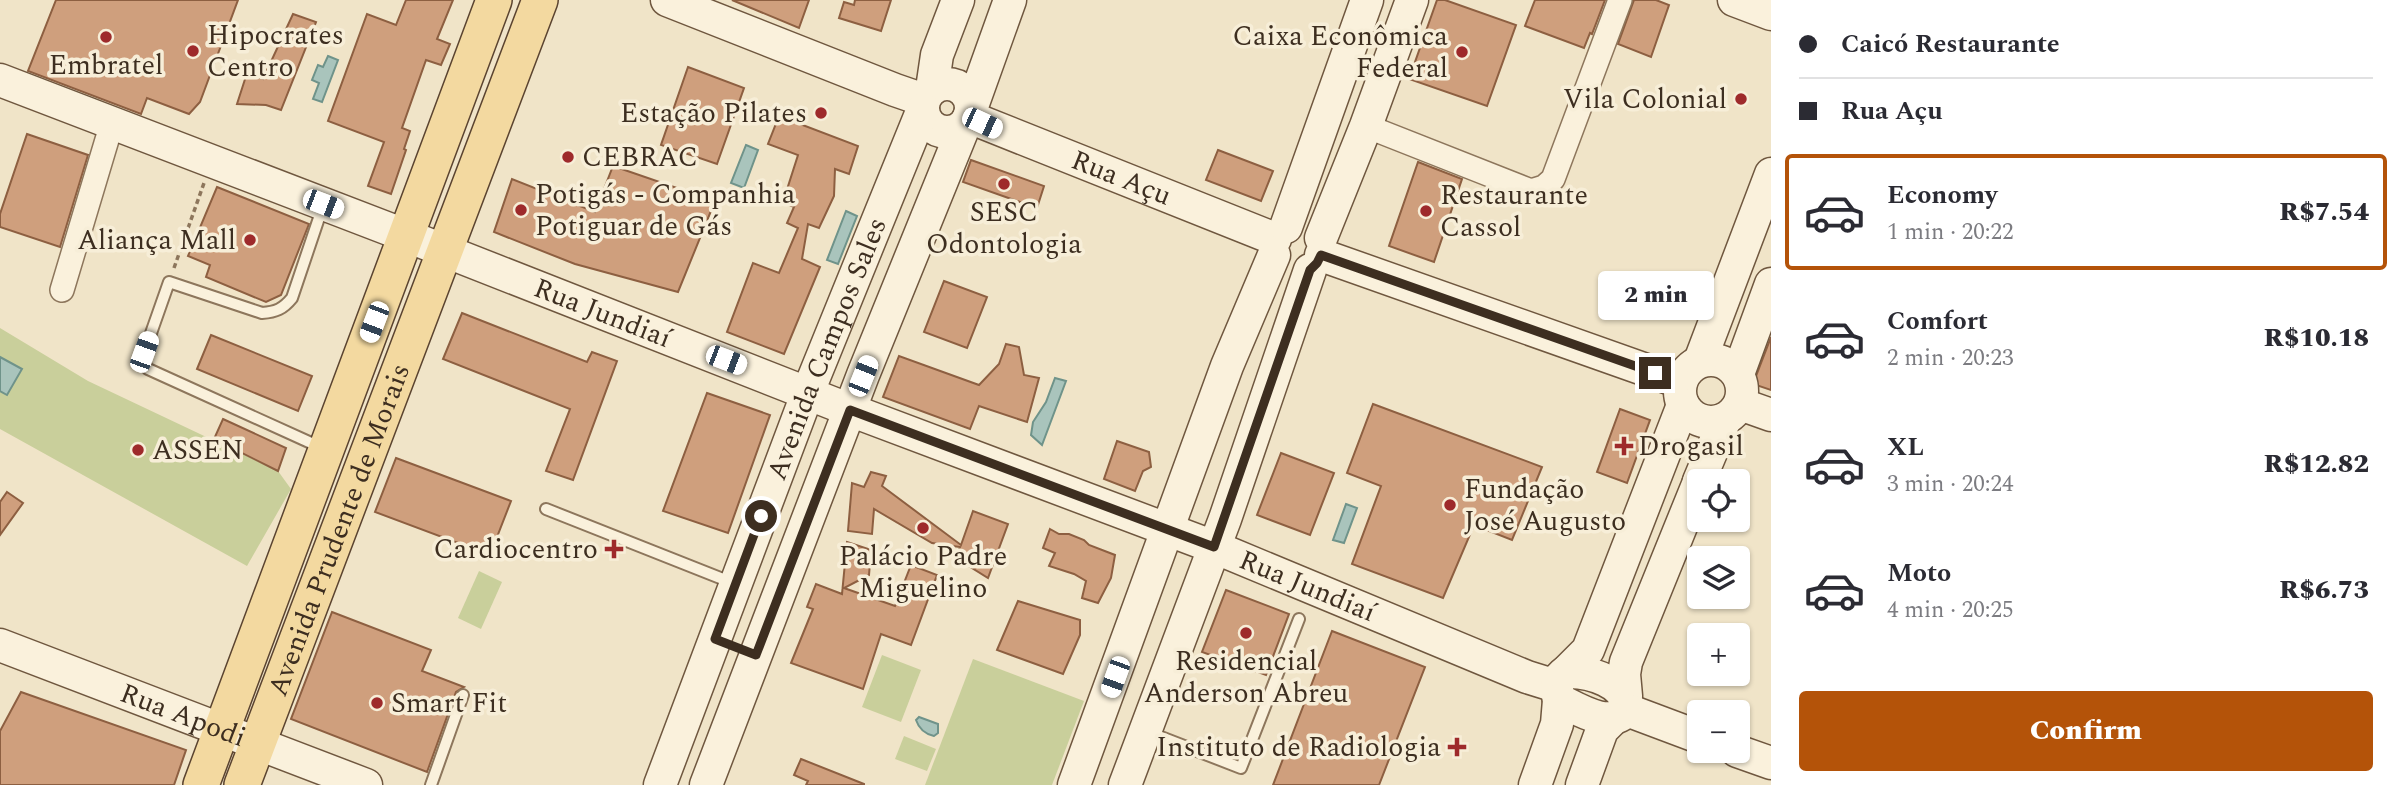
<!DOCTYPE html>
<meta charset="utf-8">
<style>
body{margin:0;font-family:Spectral,serif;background:#f7f7f7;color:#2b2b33;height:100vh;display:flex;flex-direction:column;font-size:26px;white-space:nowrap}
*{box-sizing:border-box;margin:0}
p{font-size:23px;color:#7c7c81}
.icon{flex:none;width:38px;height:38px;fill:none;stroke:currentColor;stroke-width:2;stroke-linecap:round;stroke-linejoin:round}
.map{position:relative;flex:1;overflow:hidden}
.drawer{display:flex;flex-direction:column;background:#fff;width:630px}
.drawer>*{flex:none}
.top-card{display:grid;align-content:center;height:154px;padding:0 28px;background:#fff}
.buttons{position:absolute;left:1687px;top:469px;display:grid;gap:14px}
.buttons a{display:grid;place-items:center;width:63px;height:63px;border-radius:7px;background:#fff;box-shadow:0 2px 5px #0004;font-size:35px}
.end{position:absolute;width:32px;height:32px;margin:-16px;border:9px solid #3d2e20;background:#fff;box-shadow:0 0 0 4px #fff}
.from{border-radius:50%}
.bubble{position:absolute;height:49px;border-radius:7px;background:#fff;box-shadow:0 2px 5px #0004;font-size:23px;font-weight:800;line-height:49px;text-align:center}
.car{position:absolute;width:21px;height:42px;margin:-21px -10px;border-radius:9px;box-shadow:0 0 5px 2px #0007;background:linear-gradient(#fff 24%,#345 0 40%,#fff 0 76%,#345 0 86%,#fff 0)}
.top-card b{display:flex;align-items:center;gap:24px;height:66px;font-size:26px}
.top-card b+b{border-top:2px solid #e1e1e2}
.top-card i{width:18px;height:18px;background:#2b2b33}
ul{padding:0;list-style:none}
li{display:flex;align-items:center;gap:21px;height:116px;margin:0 14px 10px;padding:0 14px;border:4px solid transparent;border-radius:7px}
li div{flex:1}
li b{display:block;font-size:26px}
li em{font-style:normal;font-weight:800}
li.on{border-color:#b45309}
li>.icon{width:63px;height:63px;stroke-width:1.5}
.primary-button{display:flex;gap:14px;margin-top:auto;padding:14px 28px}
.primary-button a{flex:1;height:80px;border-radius:7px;background:#b45309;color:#fff;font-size:28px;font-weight:800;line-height:80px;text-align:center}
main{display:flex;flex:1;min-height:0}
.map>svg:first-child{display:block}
.green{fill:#c9cf9b}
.water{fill:#a9c4bc;stroke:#6f938a;stroke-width:2}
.building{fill:#cf9f7d;stroke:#8d5f41;stroke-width:2}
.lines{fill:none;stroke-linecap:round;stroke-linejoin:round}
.lane-casing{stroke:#8d765c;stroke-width:14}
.street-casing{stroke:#8d765c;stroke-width:26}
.secondary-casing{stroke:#6f573f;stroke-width:35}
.primary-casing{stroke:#5b4430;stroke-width:38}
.path{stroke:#8d765c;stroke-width:3.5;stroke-dasharray:5 3.5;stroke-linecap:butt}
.lane{stroke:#faf1dc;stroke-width:10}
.street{stroke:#faf1dc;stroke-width:23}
.secondary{stroke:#faf1dc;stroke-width:32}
.primary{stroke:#f3d9a0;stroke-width:35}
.route{stroke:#3d2e20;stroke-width:9}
.poi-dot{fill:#9e2a2b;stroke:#f7eed8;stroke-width:2.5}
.labels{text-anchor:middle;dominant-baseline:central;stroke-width:7;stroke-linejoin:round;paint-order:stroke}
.poi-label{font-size:28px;fill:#3d2e20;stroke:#f7eed8;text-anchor:start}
.street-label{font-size:28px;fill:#3d2e20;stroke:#f7eed8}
</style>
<main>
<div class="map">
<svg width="1771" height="785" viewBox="0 0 1771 785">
<rect width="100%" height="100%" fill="#f0e4c8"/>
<g class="green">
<path d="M0,328L88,381L278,471L291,489L247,566L0,429Z"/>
<path d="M479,571L502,582L481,629L458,618Z"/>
<path d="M882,655L921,670L901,722L862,707Z"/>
<path d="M973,659L1084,701L1052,785H925Z"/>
<path d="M904,736L936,749L927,771L895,759Z"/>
</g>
<g class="water">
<path d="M328,56L338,60L322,102L313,99L319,83L312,80L318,65L323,67Z"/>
<path d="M746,145L758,150L744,188L731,183Z"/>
<path d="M846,211L857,216L838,264L827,260Z"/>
<path d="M0,357L22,369L7,395L0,391Z"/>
<path d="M1055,378L1066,381L1042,445L1031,435L1033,422L1046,402Z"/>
<path d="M1346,504L1357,508L1344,543L1333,540Z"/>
<path d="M919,717L938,724V733L934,736C925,734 919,729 916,720Z"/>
</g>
<g class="building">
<path d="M56,0H238L200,102L189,114L147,98L141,114L28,71Z"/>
<path d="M406,0H453L437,39L450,44L441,65L426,60L402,128L410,131L404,149L406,150L391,194L368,186L384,142L328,121L367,14L396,25Z"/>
<path d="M732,0H809L799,28Z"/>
<path d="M855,0H891L881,31L839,18L844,2L854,5Z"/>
<path d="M1437,0H1445L1516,25L1487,106L1409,79Z"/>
<path d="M1535,0H1605L1592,34L1590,33L1584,48L1525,26Z"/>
<path d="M1634,0H1656L1669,5L1651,57L1618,44Z"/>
<path d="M293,14L316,22L281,110L266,105L237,104L247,73L263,79Z"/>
<path d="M688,67L744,88L717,164L661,145Z"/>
<path d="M779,116L858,146L849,174L835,169L834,196L819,228L808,224L802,259L820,267L784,354L727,332L753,263L779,273L798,228L787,223L794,207L783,202L798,155L768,144Z"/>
<path d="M27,134L88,155L60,247L0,227V214Z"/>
<path d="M1218,150L1273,171L1261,201L1206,180Z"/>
<path d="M971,160L1044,186L1037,208L963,182Z"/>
<path d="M1418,162L1462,179L1434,262L1389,246Z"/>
<path d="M613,166L715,201L678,292L575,264L494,232L512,179L595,212Z"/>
<path d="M217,187L309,224L281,295L266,302L206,277L210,265L188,256Z"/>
<path d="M944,281L987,297L967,348L924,332Z"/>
<path d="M462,313L587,362L592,352L617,361L573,480L546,471L570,409L443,359Z"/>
<path d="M211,335L312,376L298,411L197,369Z"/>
<path d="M1771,337V390L1753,384Z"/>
<path d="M1006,344L1019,347L1024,375L1039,378L1027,422L979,406L970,429L883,397L899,356L979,385L999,364Z"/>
<path d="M707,393L770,415L728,533L663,511Z"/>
<path d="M1373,404L1542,467L1512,540L1474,525L1443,598L1352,564L1381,486L1347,473Z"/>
<path d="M1620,409L1650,420L1627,483L1597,472Z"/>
<path d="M223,419L286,448L278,471L214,439Z"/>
<path d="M1117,441L1149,452L1151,467L1143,471L1135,491L1104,479Z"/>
<path d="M1281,453L1334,473L1310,535L1257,515Z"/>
<path d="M396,458L511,501L490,555L375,512Z"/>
<path d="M871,472L886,476L882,486L961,545L973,511L1008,524L988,578L956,558L960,547L932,543L874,509L872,534L848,531L852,483L864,487Z"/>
<path d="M7,492L23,503L0,535V502Z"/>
<path d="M1050,529L1059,534H1069L1084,540L1089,545L1115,555L1111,578L1098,603L1082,598L1086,581L1074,574L1049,566L1055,553L1043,548Z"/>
<path d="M847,542L871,550L869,575L844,588L895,606L911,565L937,575L911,645L881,634L863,689L791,663L813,609L807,607L816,584L842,594Z"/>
<path d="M1226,590L1289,614L1266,675L1202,652Z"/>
<path d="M1018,601L1080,620V635L1063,674L997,650Z"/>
<path d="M332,612L431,650L422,671L464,687L456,692L427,772L291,719Z"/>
<path d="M1332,631L1425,667L1379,785H1273Z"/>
<path d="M21,692L186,750L174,785H0V731Z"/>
<path d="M801,759L864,784V785H806L808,781L794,775Z"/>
</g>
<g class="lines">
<g class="lane-casing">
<g id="lane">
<path d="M320,447L148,369L144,363L143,356L169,282L262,313C276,312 283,309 292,298L323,206"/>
<path d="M546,509L733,583"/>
<path d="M1148,732L1241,768L1299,619"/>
<path d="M431,785L463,695"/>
</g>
</g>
<g class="street-casing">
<g id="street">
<path d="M1366,126L1531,191L1544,187L1553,179L1620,0"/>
<path d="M62,290L112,123"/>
</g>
</g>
<g class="secondary-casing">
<g id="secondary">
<path d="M667,0L895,90L924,100"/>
<path d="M1734,0L1771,14"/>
<path id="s1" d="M0,80L407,236L850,410L1214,547L1527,677L1556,686"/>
<circle cx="947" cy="108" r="24"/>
<path d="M932,89L937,55L958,0"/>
<path d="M971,109L1010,0"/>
<path id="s2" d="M969,117L1275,239"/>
<path d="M1286,227L1367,0"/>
<path d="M1321,238L1366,126L1412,0"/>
<path d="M1321,255L1680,382"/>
<circle cx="1711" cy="391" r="31"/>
<path d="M1700,361L1771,174"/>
<path d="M1738,374L1771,284"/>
<path d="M1740,404L1771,415"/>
<path d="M1699,481L1725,419"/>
<path id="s3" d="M0,645L366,785"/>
<path d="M1566,672L1588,650L1683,405"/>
<path d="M1566,672C1588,671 1629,682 1627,710C1610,730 1578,709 1559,700C1556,689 1555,679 1566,672Z"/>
<path d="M1626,696L1624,674L1626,662L1699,482"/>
<path d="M1627,710L1699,737"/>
<path d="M1737,751L1771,763"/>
<path id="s4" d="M660,785L808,392L923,109"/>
<path d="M706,785L863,375L965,124"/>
<path d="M1074,785L1227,366L1274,255"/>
<path d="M1125,785L1225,519L1310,270"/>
<path d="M1535,785L1557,724L1559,700"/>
<path d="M1582,785L1602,730L1613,719"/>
</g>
</g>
<g class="primary-casing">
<g id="primary">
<path d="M201,785L494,0"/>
<path id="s5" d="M242,785L540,0"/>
</g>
</g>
<path class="path" d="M174,268L204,183"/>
<use href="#lane" class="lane"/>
<use href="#street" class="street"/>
<use href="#secondary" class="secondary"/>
<use href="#primary" class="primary"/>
</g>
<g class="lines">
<path class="route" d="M761,516L715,639L756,655L850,410L1214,547L1310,270L1317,263L1321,255L1655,373"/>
</g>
<g class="poi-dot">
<circle cx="106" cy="37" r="7"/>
<circle cx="193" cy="51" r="7"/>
<circle cx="1462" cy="52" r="7"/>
<circle cx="1741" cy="99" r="7"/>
<circle cx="821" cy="113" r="7"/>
<circle cx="568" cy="157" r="7"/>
<circle cx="1004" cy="184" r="7"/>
<circle cx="521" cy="210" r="7"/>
<circle cx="1426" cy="211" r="7"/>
<circle cx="250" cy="240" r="7"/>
<path d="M1620.5 435.5h7v7h7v7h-7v7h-7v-7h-7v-7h7z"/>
<circle cx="138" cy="450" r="7"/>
<circle cx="1450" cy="505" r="7"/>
<circle cx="923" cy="528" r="7"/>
<path d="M610.5 538.5h7v7h7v7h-7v7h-7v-7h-7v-7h7z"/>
<circle cx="1246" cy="633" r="7"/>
<circle cx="377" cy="703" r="7"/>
<path d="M1453.5 736.5h7v7h7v7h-7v7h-7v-7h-7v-7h7z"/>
</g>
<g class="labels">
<g class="poi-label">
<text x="207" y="35">Hipocrates<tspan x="207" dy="32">Centro</tspan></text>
<text x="1448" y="36" text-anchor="end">Caixa Econômica<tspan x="1448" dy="32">Federal</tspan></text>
<text x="106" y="65" text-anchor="middle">Embratel</text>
<text x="1727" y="99" text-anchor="end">Vila Colonial</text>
<text x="807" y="113" text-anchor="end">Estação Pilates</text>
<text x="582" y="157">CEBRAC</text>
<text x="535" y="194">Potigás - Companhia<tspan x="535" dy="32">Potiguar de Gás</tspan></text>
<text x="1440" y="195">Restaurante<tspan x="1440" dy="32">Cassol</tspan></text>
<text x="1004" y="212" text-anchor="middle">SESC<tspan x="1004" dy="32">Odontologia</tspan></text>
<text x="236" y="240" text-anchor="end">Aliança Mall</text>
<text x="1638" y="446">Drogasil</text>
<text x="152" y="450">ASSEN</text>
<text x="1464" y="489">Fundação<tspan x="1464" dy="32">José Augusto</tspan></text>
<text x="598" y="549" text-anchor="end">Cardiocentro</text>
<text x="923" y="556" text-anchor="middle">Palácio Padre<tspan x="923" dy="32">Miguelino</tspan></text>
<text x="1246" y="661" text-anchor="middle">Residencial<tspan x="1246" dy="32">Anderson Abreu</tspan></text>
<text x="391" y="703">Smart Fit</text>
<text x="1441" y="747" text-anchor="end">Instituto de Radiologia</text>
</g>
<g class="street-label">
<text stroke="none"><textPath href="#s2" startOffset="164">Rua Açu</textPath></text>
<text stroke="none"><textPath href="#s1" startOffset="646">Rua Jundiaí</textPath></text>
<text stroke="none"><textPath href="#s4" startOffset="467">Avenida Campos Sales</textPath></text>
<text stroke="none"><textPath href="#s5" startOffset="273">Avenida Prudente de Morais</textPath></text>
<text stroke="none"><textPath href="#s1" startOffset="1402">Rua Jundiaí</textPath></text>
<text stroke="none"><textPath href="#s3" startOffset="196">Rua Apodi</textPath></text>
</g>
</g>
</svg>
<div class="buttons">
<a><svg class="icon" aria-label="locate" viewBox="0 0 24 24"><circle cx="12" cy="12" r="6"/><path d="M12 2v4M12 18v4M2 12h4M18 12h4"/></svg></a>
<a><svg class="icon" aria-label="layers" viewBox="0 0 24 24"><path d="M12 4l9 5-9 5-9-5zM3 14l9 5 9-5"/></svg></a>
<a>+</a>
<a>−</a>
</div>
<i class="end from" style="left:761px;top:516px"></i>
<i class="end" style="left:1655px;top:373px"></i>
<div class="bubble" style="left:1598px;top:271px;width:116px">2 min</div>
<i class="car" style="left:982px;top:123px;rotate:115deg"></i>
<i class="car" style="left:323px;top:204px;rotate:111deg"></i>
<i class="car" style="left:374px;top:322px;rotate:201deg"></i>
<i class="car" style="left:144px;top:352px;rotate:20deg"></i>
<i class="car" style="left:726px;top:360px;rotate:111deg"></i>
<i class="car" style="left:863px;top:376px;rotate:22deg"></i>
<i class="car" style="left:1115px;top:677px;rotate:200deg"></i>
</div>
<section class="drawer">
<div class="top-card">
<b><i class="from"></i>Caicó Restaurante</b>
<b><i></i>Rua Açu</b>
</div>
<ul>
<li class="on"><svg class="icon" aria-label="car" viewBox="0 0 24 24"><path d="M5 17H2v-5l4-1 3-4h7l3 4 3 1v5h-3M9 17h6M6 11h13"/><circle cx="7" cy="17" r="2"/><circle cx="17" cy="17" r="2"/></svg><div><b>Economy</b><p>1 min · 20:22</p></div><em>R$7.54</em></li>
<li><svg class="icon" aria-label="car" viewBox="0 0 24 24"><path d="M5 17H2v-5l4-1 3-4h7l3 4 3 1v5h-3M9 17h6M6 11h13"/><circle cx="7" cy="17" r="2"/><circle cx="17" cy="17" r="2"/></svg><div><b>Comfort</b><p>2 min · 20:23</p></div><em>R$10.18</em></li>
<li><svg class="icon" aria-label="car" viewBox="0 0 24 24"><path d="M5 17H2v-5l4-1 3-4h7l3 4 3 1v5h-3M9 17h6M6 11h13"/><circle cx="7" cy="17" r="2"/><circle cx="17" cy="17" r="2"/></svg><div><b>XL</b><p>3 min · 20:24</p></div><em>R$12.82</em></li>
<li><svg class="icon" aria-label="car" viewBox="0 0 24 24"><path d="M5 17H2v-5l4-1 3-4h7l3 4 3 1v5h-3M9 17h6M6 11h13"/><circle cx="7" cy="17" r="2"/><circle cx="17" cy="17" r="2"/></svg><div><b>Moto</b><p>4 min · 20:25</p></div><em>R$6.73</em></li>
</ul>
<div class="primary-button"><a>Confirm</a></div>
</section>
</main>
